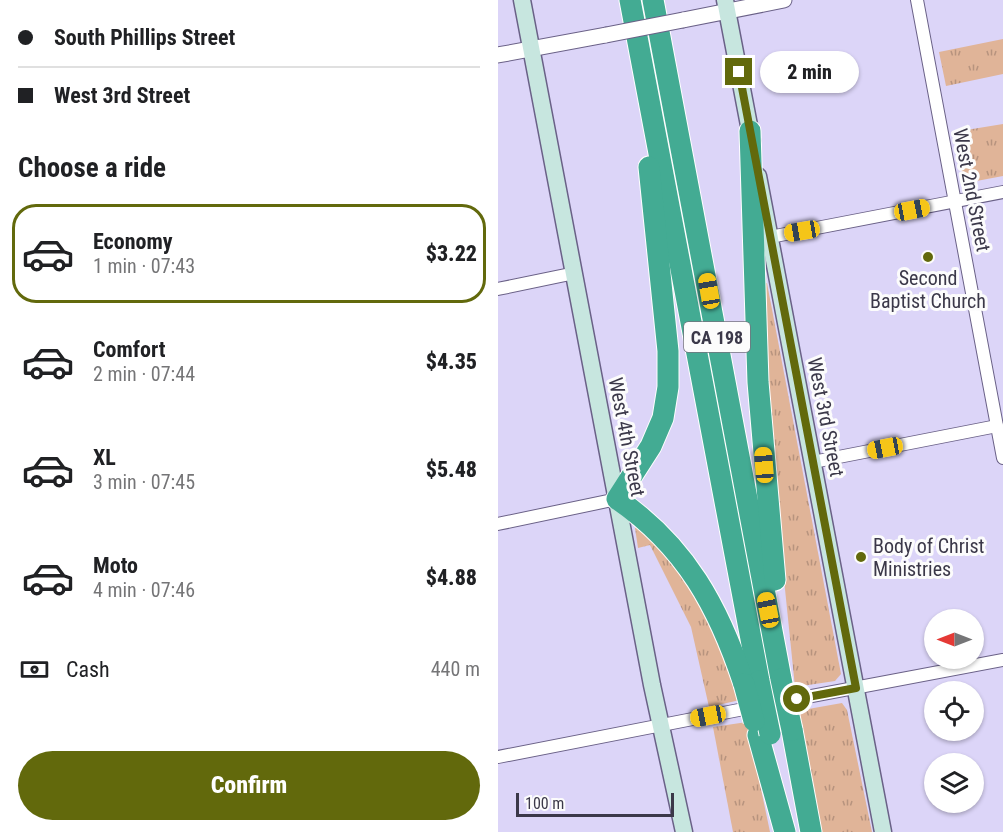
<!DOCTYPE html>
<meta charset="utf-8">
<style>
body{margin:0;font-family:"Roboto Condensed",sans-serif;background:#f6f6f6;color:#202124;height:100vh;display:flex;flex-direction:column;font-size:22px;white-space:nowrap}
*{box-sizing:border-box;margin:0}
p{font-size:20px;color:#757577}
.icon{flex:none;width:33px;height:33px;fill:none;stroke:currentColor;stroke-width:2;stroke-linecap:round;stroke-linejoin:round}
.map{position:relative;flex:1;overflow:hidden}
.drawer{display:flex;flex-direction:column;background:#fff;width:498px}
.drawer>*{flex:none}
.banner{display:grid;align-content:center;height:132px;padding:0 18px;background:#fff}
.needle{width:39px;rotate:270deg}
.tools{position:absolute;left:426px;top:609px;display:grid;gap:12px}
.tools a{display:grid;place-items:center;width:60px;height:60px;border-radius:50%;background:#fff;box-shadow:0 2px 4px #0004;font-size:30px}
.scale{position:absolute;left:18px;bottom:15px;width:158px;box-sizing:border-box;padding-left:6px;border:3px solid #3b3849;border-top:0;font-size:16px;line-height:21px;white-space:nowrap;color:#3b3849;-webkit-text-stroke:4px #fcfcfc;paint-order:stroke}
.end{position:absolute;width:27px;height:27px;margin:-14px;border:8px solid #62690c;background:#fff;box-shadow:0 0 0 3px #fff}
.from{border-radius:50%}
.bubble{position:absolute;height:42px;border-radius:21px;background:#fff;box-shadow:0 2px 4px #0004;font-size:20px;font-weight:800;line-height:42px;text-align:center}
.car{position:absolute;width:18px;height:36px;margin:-18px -9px;border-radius:8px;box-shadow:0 0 4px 2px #0007;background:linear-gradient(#f5c518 24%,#345 0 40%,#f5c518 0 76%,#345 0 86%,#f5c518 0)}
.banner b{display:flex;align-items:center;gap:21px;height:57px;font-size:22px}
.banner b+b{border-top:2px solid #e0e0e0}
.banner i{width:15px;height:15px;background:#202124}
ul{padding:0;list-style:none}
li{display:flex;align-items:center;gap:18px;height:99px;margin:0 12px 9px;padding:0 6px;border:3px solid transparent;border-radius:24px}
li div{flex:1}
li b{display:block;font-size:22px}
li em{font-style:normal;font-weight:800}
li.selected{border-color:#62690c}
li>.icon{width:54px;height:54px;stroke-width:1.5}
h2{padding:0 18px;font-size:27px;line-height:72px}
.pay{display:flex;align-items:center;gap:15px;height:66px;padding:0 18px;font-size:22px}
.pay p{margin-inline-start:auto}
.cta{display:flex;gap:12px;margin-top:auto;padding:12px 18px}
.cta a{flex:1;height:69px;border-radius:36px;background:#62690c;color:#fff;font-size:24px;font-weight:800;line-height:69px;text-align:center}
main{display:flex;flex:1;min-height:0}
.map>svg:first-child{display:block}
.grass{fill:url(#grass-tufts)}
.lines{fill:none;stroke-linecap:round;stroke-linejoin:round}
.minor-casing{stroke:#6a6187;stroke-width:14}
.tertiary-casing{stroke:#6a6187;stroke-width:17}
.secondary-casing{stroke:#6a6187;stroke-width:19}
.motorway-casing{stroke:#fff;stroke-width:23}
.minor{stroke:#fff;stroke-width:12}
.tertiary{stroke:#fff;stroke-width:15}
.secondary{stroke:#c7e6df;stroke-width:16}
.motorway{stroke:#43ab93;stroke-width:21}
.tertiary-bridge-casing{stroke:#6a6187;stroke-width:17;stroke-linecap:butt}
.motorway-bridge-casing{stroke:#fff;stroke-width:23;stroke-linecap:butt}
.tertiary-bridge{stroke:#fff;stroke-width:15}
.motorway-bridge{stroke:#43ab93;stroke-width:21}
.route{stroke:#62690c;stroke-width:8}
.poi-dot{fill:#62690c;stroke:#fcfcfc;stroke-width:2}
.labels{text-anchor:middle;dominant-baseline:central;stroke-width:6;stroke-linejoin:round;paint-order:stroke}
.shield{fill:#fcfcfc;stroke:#75737f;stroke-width:1.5}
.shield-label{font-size:18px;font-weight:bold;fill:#3b3849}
.street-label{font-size:20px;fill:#3b3849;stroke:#fcfcfc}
.poi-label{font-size:20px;fill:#3b3849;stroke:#fcfcfc}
</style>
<main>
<section class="drawer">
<div class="banner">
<b><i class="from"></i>South Phillips Street</b>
<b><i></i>West 3rd Street</b>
</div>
<h2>Choose a ride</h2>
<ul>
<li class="selected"><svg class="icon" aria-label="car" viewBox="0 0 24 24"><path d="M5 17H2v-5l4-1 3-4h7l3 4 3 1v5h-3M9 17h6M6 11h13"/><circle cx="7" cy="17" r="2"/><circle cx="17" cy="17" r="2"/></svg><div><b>Economy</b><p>1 min · 07:43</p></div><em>$3.22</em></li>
<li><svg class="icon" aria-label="car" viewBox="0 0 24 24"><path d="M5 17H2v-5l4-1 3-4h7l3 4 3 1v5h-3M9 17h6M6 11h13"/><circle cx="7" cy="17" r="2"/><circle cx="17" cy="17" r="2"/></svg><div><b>Comfort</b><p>2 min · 07:44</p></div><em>$4.35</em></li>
<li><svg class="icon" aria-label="car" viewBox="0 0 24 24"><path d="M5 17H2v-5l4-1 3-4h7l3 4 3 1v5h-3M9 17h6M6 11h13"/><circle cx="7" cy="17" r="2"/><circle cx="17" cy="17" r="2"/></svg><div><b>XL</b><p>3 min · 07:45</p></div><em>$5.48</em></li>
<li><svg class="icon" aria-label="car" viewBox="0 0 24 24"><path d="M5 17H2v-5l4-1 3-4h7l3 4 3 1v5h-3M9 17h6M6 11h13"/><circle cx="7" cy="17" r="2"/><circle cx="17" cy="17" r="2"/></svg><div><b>Moto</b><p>4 min · 07:46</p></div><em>$4.88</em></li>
</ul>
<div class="pay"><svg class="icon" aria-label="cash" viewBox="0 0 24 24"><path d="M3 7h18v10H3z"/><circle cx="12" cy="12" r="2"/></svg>Cash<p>440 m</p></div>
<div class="cta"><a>Confirm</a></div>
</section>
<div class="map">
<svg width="505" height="832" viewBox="0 0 505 832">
<defs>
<pattern id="grass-tufts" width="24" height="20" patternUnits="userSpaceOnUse" patternTransform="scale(1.5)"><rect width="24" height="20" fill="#e0b498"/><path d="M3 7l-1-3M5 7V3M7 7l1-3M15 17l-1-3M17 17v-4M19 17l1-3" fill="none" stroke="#b7937e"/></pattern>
</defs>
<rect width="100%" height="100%" fill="#dcd5f8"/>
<g class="grass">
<path d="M505,39V74L448,86L441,52Z"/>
<path d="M505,124V176L468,183L466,182L456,132Z"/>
<path d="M269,283L343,674L337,681L297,687L274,462L264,284Z"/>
<path d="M141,526C169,552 211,606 224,642C231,661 236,681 242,700L211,707L193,627L152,545L140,548L137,528Z"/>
<path d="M344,703L349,710L374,832H323L299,711Z"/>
<path d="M249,722L272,832H235L215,727Z"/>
</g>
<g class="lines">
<g class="minor-casing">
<g id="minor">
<path d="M419,0L505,458"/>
<path d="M272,237L505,192"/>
<path d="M0,289L77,273"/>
<path d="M315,462L499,426"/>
<path d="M0,524L119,499"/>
<path d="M282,702L505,660"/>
<path d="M0,757L256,707"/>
</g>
</g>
<g class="tertiary-casing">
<g id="tertiary">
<path d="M185,20L286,0"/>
<path d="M0,55L108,35"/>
</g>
</g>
<g class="secondary-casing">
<g id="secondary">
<path d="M24,0L154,685L186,832"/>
<path d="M227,0L254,141"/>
<path d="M260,176L385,832"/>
</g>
</g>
<g class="motorway-casing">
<g id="motorway">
<path d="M132,0L261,681"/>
<path d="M155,0L283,679"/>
<path d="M252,131L260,382L277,580"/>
<path d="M151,167L170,351V387L165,418L153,446L119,499C188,546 221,608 246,684"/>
<path d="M294,730L313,832"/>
<path d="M260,735L287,832"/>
</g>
</g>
<use href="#minor" class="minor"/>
<use href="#tertiary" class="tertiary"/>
<use href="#secondary" class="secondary"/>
<use href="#motorway" class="motorway"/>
<g class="tertiary-bridge-casing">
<path id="tertiary-bridge" d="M108,35L185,20"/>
</g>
<g class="motorway-bridge-casing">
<g id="motorway-bridge">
<path d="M283,679L294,730"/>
<path d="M261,681L272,734"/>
<path d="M246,684L256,721"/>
</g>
</g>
<use href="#tertiary-bridge" class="tertiary-bridge"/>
<use href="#motorway-bridge" class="motorway-bridge"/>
</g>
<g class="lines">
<path class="route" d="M241,72L358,688L299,699"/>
</g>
<g class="poi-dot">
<circle cx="430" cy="257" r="6"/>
<circle cx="363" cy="557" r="6"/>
</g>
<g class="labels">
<rect class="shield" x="186" y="322" width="66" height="30" rx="4.5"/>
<g class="shield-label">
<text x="219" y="337">CA 198</text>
</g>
<g class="street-label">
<text transform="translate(474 190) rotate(79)">West 2nd Street</text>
<text transform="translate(328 417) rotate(79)">West 3rd Street</text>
<text transform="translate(129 437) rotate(79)">West 4th Street</text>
</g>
<g class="poi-label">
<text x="430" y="278">Second<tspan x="430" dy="23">Baptist Church</tspan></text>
<text x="375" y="546" text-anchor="start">Body of Christ<tspan x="375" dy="23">Ministries</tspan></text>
</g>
</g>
</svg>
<div class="tools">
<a><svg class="needle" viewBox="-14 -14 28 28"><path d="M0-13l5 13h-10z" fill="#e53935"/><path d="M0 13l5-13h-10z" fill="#757577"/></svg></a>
<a><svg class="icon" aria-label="locate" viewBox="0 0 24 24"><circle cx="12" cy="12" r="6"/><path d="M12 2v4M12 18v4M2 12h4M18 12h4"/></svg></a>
<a><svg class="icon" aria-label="layers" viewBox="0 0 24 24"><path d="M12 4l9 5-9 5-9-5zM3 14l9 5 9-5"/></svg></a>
</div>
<div class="scale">100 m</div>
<i class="end from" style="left:299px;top:699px"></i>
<i class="end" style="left:241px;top:72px"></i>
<div class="bubble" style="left:262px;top:51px;width:99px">2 min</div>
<i class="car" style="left:414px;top:210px;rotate:79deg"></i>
<i class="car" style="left:304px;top:231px;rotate:260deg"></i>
<i class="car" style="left:211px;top:291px;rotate:350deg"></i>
<i class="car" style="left:387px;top:448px;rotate:259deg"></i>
<i class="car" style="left:266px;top:465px;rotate:356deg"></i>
<i class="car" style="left:270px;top:610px;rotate:349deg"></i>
<i class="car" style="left:210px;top:716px;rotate:259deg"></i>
</div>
</main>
